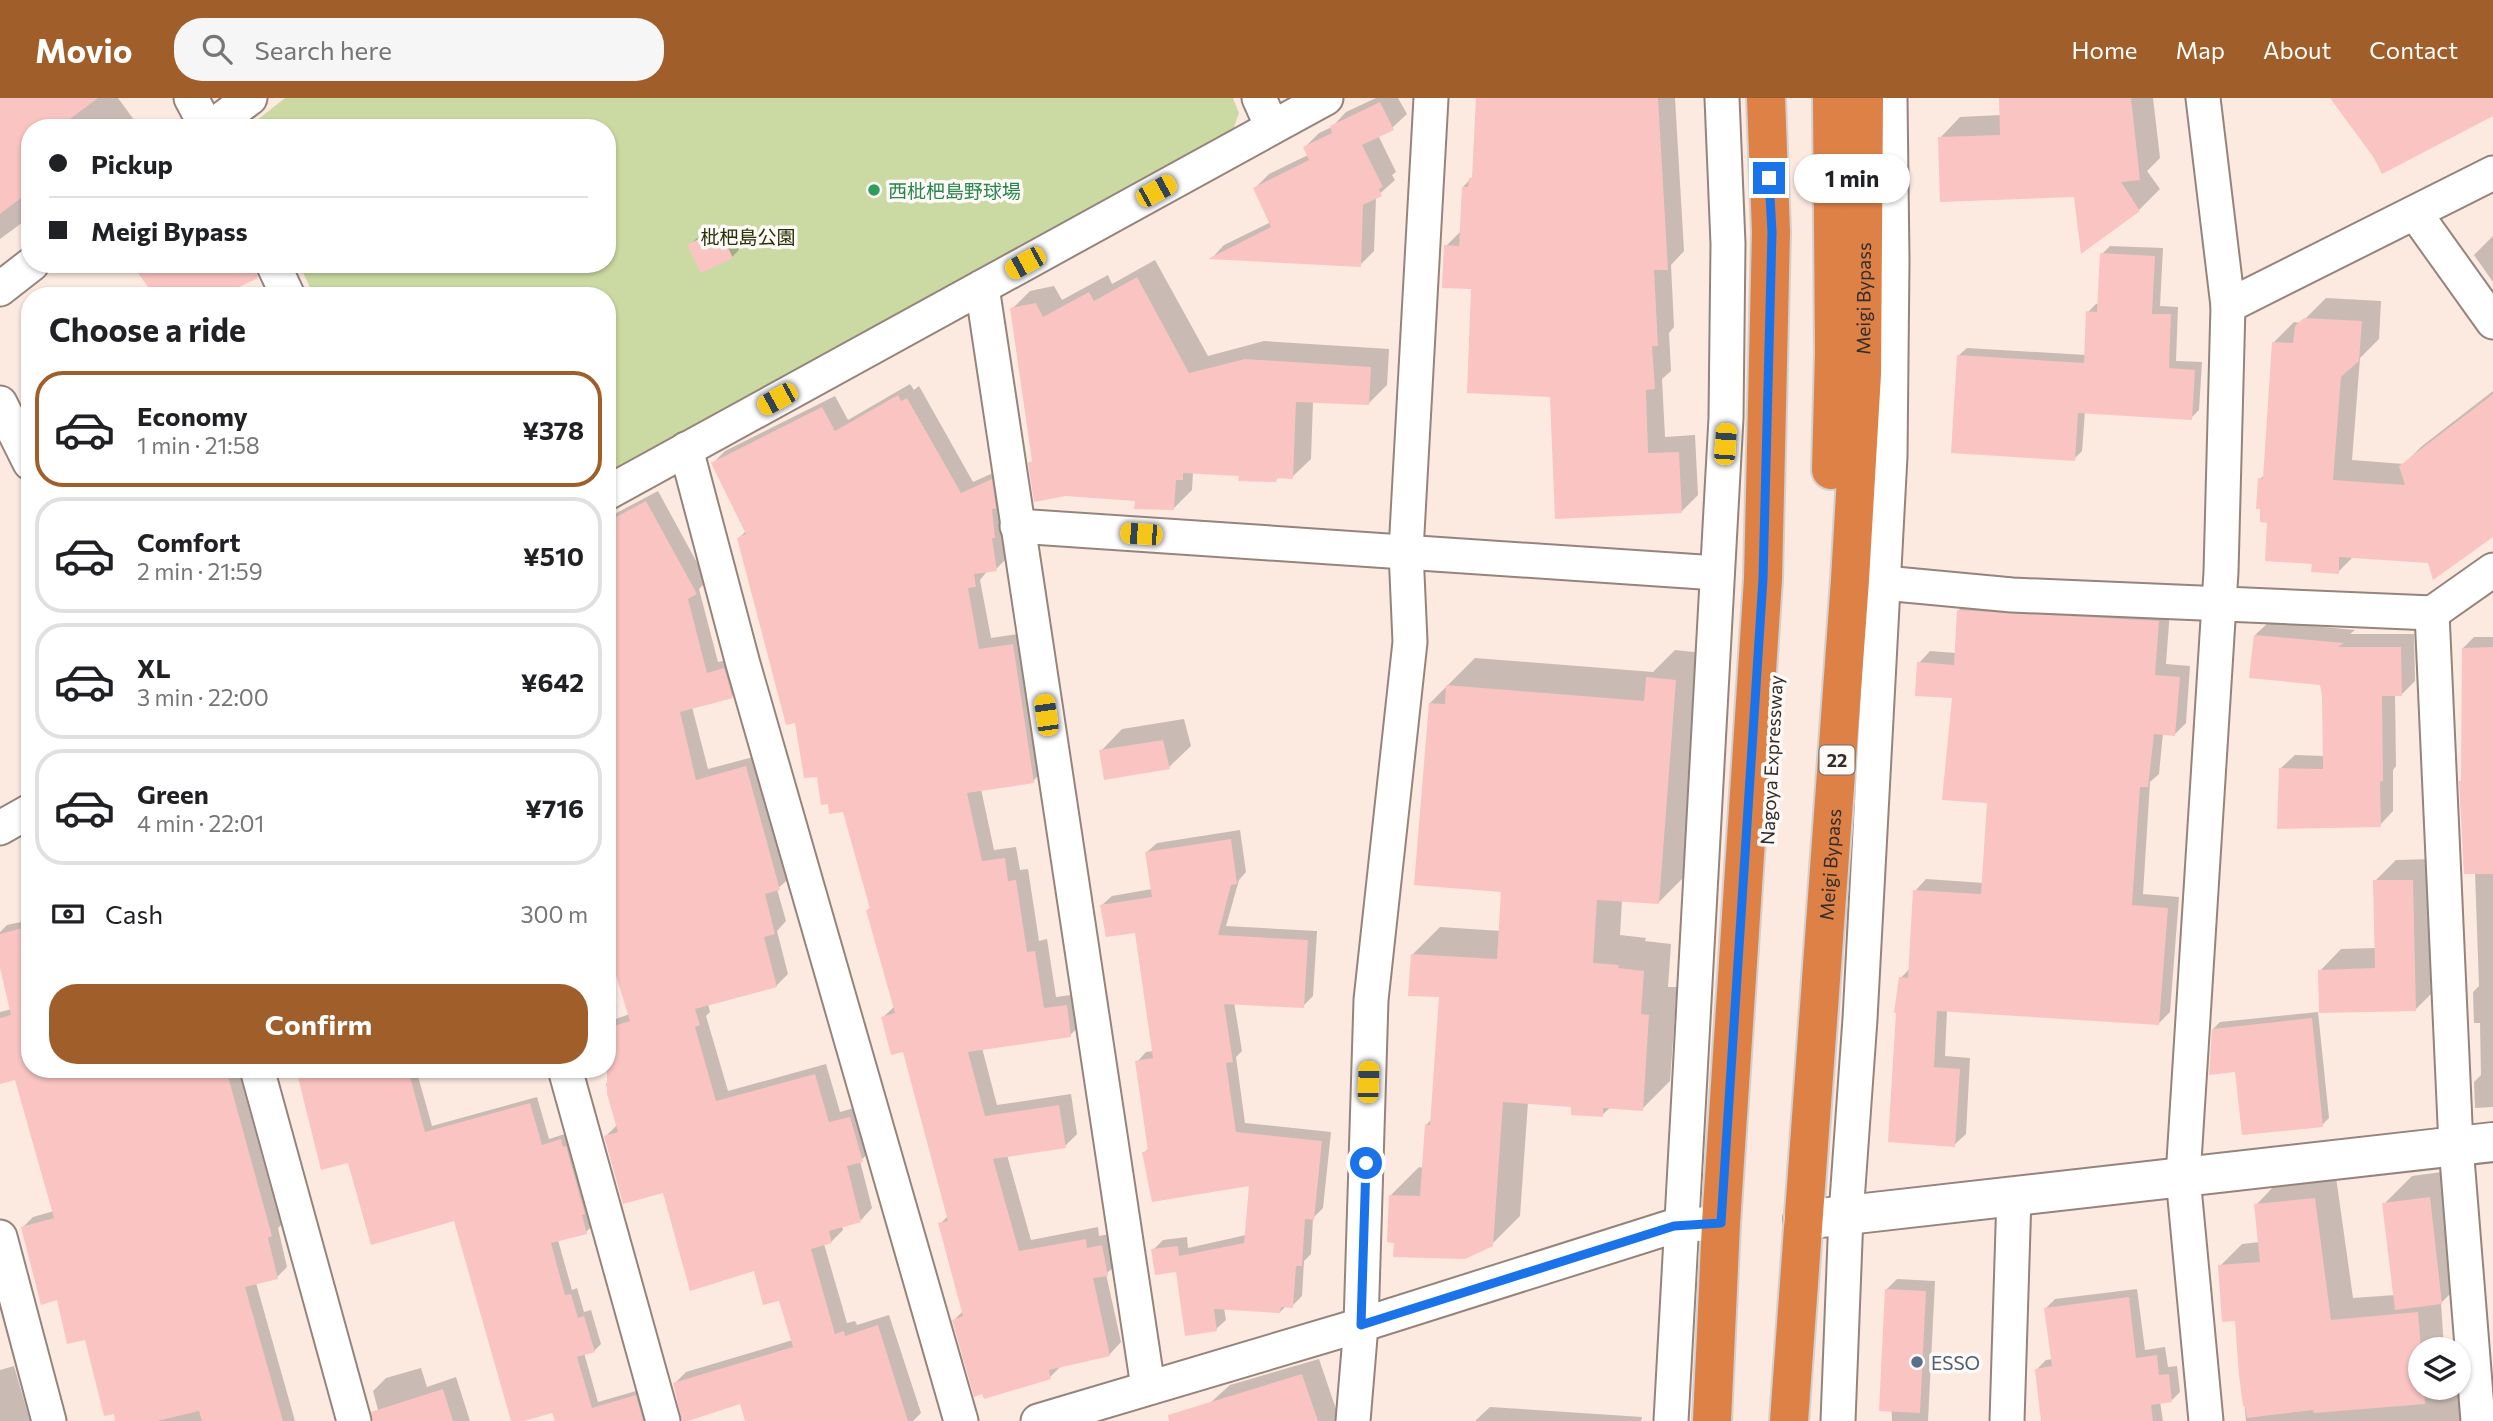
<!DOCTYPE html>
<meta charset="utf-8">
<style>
body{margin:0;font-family:Commissioner,"Noto Sans JP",sans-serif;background:#f6f6f6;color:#202124;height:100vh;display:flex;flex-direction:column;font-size:26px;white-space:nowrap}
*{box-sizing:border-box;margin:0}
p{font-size:23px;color:#757577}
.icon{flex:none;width:38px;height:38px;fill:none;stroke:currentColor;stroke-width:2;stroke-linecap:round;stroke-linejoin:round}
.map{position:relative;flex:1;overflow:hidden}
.sheet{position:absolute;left:21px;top:189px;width:595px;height:791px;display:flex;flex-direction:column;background:#fff;border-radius:28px;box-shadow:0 2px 5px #0004}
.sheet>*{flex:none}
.guide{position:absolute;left:21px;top:21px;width:595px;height:154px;border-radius:28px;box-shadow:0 2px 5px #0004;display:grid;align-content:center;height:154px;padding:0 28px;background:#fff}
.controls{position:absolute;left:2408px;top:1239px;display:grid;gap:14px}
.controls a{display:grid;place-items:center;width:63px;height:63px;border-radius:50%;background:#fff;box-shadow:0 2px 5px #0004;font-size:35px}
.end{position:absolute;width:32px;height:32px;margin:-16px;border:9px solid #1a73e8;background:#fff;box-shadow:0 0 0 4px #fff}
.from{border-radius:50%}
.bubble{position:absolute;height:49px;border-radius:24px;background:#fff;box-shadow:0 2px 5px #0004;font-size:23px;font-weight:700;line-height:49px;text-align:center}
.car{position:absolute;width:21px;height:42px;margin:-21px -10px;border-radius:9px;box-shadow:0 0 5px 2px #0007;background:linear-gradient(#f5c518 24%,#345 0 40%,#f5c518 0 76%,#345 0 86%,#f5c518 0)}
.guide b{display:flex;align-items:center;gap:24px;height:66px;font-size:26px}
.guide b+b{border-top:2px solid #e0e0e0}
.guide i{width:18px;height:18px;background:#202124}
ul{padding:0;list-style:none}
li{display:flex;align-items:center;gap:21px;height:116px;margin:0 14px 10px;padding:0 14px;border:4px solid #e0e0e0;border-radius:28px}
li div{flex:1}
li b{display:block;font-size:26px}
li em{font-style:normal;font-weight:700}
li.active{border-color:#a05f2a}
li>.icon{width:63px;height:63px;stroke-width:1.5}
h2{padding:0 28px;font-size:32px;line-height:84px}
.pay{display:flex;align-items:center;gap:18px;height:77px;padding:0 28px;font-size:26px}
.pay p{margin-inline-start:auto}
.primary-button{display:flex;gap:14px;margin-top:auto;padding:14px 28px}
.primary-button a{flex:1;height:80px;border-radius:28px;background:#a05f2a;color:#fff;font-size:28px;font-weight:700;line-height:80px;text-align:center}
header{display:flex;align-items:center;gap:42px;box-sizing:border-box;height:98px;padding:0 35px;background:#a05f2a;color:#fff}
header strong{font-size:33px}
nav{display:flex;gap:38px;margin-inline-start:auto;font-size:24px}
.search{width:490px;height:63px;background:#f6f6f6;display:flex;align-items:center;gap:18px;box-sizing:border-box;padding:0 24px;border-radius:28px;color:#757577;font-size:26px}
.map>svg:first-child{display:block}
.green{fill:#cbd9a2}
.shadow{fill:#0003}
.building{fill:#f9c4c2}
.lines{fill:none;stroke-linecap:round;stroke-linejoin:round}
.street-casing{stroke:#95847c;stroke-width:37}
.secondary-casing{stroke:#95847c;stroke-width:42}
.highway-casing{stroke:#d2d1d0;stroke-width:42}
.street{stroke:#fff;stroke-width:33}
.secondary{stroke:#fff;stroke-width:38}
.highway{stroke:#de8147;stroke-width:38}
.route{stroke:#1a73e8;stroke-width:9}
.leisure-dot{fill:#2e9e5b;stroke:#fefaf8;stroke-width:2.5}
.service-dot{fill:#5c6f8a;stroke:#fefaf8;stroke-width:2.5}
.labels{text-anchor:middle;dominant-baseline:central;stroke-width:7;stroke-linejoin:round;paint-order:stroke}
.shield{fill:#fefaf8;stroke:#706a67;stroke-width:2}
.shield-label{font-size:18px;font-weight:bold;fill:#332c29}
.leisure-label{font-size:19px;fill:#27864d;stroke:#fefaf8;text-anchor:start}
.park-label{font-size:19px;fill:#262e03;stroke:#fefaf8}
.street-label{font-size:19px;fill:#332c29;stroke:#fefaf8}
.service-label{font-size:19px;fill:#4e5e75;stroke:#fefaf8;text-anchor:start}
</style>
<header>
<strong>Movio</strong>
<div class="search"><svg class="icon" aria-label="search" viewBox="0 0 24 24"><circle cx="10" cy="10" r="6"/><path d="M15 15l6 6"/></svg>Search here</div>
<nav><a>Home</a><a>Map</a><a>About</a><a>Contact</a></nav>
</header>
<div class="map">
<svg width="2493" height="1323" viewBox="0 0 2493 1323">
<rect width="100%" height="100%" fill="#fce9e0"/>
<path class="green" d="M285,0H1233L1239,15L1233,32L607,374V198H314L299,166H607V30H247Z"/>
<g class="shadow">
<path d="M0,0H118L140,30H30V119L0,141Z"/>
<path d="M1376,0H1398L1407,16L1392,30L1378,37L1396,74L1392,77L1395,82L1376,99L1374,153L1360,167L1212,160L1224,147L1271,124L1255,90L1269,76L1308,57L1305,49L1319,35L1332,29L1346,14Z"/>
<path d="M1478,0H1675L1684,153L1671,167L1674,229L1669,235L1671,273L1662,281L1665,339L1695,337L1698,397L1681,414L1551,298L1473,189L1446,148L1461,133L1463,89L1474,77Z"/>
<path d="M2000,0H2153L2160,60L2147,73L2160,91L2139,112L2076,98L1940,40L1960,19L2001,17Z"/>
<path d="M726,126L739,152L732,159L689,148L696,141Z"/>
<path d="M2493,138V184L2474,157Z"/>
<path d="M2110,148L2163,150L2160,208L2178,209L2176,263L2202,264L2199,312L2191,320L2085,313L2082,353L2074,361L1958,258L1967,250L2086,257L2088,214L2096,206H2099L2102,156Z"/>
<path d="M1155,162L1208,258L1264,243L1389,251L1387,287L1368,306L1313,303L1311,361L1292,379L1280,378L1276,382L1240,376L1193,374L1192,392L1174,410L1136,401L1033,362L1012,211L1030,193L1054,188L1062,202L1108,177L1112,186Z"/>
<path d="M120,190L127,198H103Z"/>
<path d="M2326,200L2381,203L2379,241L2360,260L2352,362L2404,366L2422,348L2493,293V437L2429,463L2354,458L2338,474L2314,465L2269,423L2260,381L2265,377L2274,244L2294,224L2301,225Z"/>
<path d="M910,286L914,292L919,288L973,384L1004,370L1008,459L996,471L988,472L980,482L991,540L1025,535L1045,671L1033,683L981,691L994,752L1016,749L1020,772L1028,771L1039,843L1047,841L1056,899L1078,896L1083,925L1070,937L982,950L997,1007L1071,996L1077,1036L1065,1048L1007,1057L1031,1142L1098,1129L1099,1138L1115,1135L1119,1164L1106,1176L1121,1244L1109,1257L1062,1267L1050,1279L954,1222L963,1213L940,1126L948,1118L904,952L882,920L895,908L868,812L871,809L844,712L818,677L797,623L738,441L746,433L713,365L725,353L835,298L848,322Z"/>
<path d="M658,393L707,483L699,491L718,564L736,560L743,587L732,598L692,609L708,671L757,658L791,779L777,791L786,823L777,833L788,876L776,888L708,906L710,914L706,918L728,993L826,966L840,1014L861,1008L873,1051L860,1063L872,1110L861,1122L842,1127L843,1132L831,1144L824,1146L847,1225L855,1223L857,1227L889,1217L921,1315L913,1323H747L741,1304L674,1286L686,1274L793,1242L781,1200L755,1171L606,1038L618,1026L606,986L612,980L607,963V924L630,916L607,843V420Z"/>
<path d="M1970,501L2170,512L2166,566L2190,568L2186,625L2175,636L2163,635L2159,676L2150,684L2143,796L2179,799L2170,914L2159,925L1947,912L1945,958L1970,960L1966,1036L1954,1047L1901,880L1910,870L1915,793L1926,781L1984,785L1989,704L1954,598L1919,565L1930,553L1956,555L1958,513Z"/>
<path d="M2269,524L2355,532L2350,536H2414L2415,583L2401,597H2395L2396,668L2393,672V713L2380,727L2281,670L2295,657L2324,658L2323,598L2321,585L2255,537Z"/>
<path d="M2474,539H2493V1009L2475,1010L2474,984L2481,977L2480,925H2474L2473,894L2479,888L2475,774L2463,682V550Z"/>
<path d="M1675,552L1704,555L1686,777L1658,805L1622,802L1620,837L1646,840L1645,843L1671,846L1668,889H1677L1670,983L1642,1011L1611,1009L1602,1017L1573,1007L1528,1004L1520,1118L1492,1146L1396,1143L1391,1097L1419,1069L1423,1070L1426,1027L1432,1021L1440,898L1412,857L1440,829L1501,833L1503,792L1430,605L1475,560L1653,574Z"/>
<path d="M1184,621L1191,648L1169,669L1101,653L1122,631Z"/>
<path d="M1240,732L1246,774L1239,782L1226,828L1317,833L1313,898L1303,908L1234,904L1242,953L1236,959L1245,1025L1331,1034L1323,1110L1313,1120L1311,1156L1304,1163L1302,1198L1292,1208H1286L1280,1214L1224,1210L1226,1222L1216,1231L1177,1173L1153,1152L1163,1142L1187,1139L1188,1150L1246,1137L1251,1086L1144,1055L1149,1050L1137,964L1146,954L1154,953L1136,833L1102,807L1112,798L1152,791L1147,754L1157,745Z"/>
<path d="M2434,761L2437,890L2416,911L2320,873L2341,851L2377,850L2375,783L2396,762Z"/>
<path d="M30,822V971L220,980L239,975L281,1127L278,1130L287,1169L277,1179L256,1185L295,1323H117L87,1240L59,1200L23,1129L33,1119L54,1113L16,980L0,960V914L12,911L0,863V834L7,827Z"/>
<path d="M2318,914L2329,1020L2322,1027L2237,972L2213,931L2220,924Z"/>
<path d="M304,971H416L432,1028L537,999L549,1041L568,1035L593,1127L586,1134L558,1142L572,1192L577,1190L584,1214L591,1212L601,1246L594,1253L584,1255L598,1304L643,1291L653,1323H557L554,1312L513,1323L455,1121L350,1062Z"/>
<path d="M2457,1072L2470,1176L2441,1205L2444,1251H2420V1290H2459L2474,1323H2246L2237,1221L2220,1168L2242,1146L2260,1144L2256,1107L2278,1084L2336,1079L2353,1200L2395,1197L2384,1106L2412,1078Z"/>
<path d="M1897,1181L1935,1183L1928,1323H1892L1887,1191Z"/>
<path d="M2137,1191L2145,1252L2165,1249L2168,1269L2177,1268L2180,1294L2171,1303L2160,1304L2163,1323H2043L2037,1271L2046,1262L2053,1261L2046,1210L2055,1201Z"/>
<path d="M1319,1261L1340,1323H1190L1230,1287Z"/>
<path d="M14,1268L30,1323H0V1272Z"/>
<path d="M421,1270L427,1289L456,1279L470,1323H381L373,1293L386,1280Z"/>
<path d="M1490,1309L1642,1319L1641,1323H1475Z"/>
</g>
<g class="building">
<path d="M0,0H98L58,30H30V93L0,116Z"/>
<path d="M1476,0H1658L1668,172H1654L1658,248H1652L1655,291L1646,292L1648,355L1679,354L1682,415L1555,421L1550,299L1467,295L1471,191L1442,190L1444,147L1459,148L1462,89H1468L1469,80H1472Z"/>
<path d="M1999,0H2131L2140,82L2121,84L2140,113L2081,156L2074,99L1940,104L1938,39L2000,37Z"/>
<path d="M2330,0H2493V18L2382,76L2374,60Z"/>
<path d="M1380,4L1394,32L1362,47L1383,89L1379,91L1382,98L1363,107L1361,169L1208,161L1271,129L1253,90L1309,62L1303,49L1332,35L1330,28Z"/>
<path d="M719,131L733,160L701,175L687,147Z"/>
<path d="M2100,155L2155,158L2152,216H2171L2169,270L2195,272L2192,322L2078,315L2075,363L1951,355L1957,257L2084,265L2086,213L2097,214Z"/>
<path d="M131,166H254L258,180L220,198H155Z"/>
<path d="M1137,179L1189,275L1245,261L1371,269L1369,307L1296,304L1293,381L1277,380L1276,384L1238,383L1239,378L1183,375V382H1176L1174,412L1134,411L1135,403L1066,398L1034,404L1028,365L1032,363L1010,210L1036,205L1043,219L1089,194L1094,203Z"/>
<path d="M2304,220L2362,223L2359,263L2341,279L2333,382L2405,387L2399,368L2493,296V439L2433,482L2428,465L2339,459V476L2311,474L2312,466L2265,463L2267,425L2260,424V411H2256L2258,380L2263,381L2272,244L2293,245L2295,228Z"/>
<path d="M898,297L901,303L907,300L961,395L992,381L996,411H992L995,440H992L997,473L974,476L976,489L968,490L979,551L1013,546L1034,685L967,695L982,763L1005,760L1008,783L1016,782L1027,854L1035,853L1044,910L1067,907L1071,939L968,954L985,1018L1059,1007L1066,1050L993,1061L1019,1153L1086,1141L1087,1150L1102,1147L1108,1178L1093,1180L1110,1258L1049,1272L1051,1281L984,1301L982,1296L974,1299L952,1222L963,1218L938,1125L948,1123L903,954L891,957L881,919L895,915L866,812L870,811L843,714L829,716L828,706L821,707L817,679L804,680L795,625L786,627L737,440L746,436L711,365L822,309L835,333Z"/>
<path d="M646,403L697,496L688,501L707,575L724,570L733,600L680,614L696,682L746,668L780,792L765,796L775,836L764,839L777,889L695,911L700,927L695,929L716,1003L815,976L829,1024L850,1019L863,1064L847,1068L861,1124L829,1133L832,1145L811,1151L835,1236L844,1233L845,1238L878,1227L908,1323H745L740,1306L688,1323H682L673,1285L793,1249L779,1203L763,1207L754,1173L690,1193L663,1095L623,1106L604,1038L618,1034L607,996V930L630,923L607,849V424Z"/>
<path d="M1957,512L2159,523L2155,577L2180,579L2175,638L2154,636L2148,689H2140L2132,807L2168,810L2159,927L1937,913L1934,969L1960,971L1955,1049L1888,1044L1896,915H1894L1899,879L1908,880L1913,792L1981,796L1987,705L1942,702L1952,600L1915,598L1917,564L1954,567Z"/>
<path d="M2254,537L2344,545L2338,549H2401L2402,598H2382L2383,683L2380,684L2381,729L2277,731L2279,670L2323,671L2322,598L2320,587L2249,580Z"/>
<path d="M2493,549V776H2464L2459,683H2461L2462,550Z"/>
<path d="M1646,579L1676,582L1659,806L1597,802L1593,865L1619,867L1618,870L1644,873L1641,916L1649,917L1643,1013L1603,1010V1019L1571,1017V1009L1503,1004L1493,1148L1465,1161L1393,1159L1394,1145L1387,1144L1389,1097L1420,1098L1425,1026L1430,1027L1439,899L1408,898L1411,856L1497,861L1501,794L1414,787L1429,605L1445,606L1446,587L1644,603Z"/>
<path d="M1163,642L1170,671L1104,682L1099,652Z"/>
<path d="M1231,741L1237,786L1231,787L1218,837L1308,842L1304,910L1224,906L1233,964L1226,965L1236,1034L1322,1043L1314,1122L1305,1121L1302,1168H1296L1293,1210L1281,1209L1280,1215L1214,1211L1217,1233L1185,1238L1176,1174L1155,1177L1151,1151L1178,1148L1179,1158L1244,1145L1249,1088L1152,1104L1142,1054L1148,1053L1135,963L1153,960L1135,835L1106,839L1100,807L1152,799L1145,754Z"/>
<path d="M2373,782H2413L2416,913L2319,915L2318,872L2375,870Z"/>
<path d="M30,828V971H226L272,1138L268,1140L278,1181L245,1189L283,1323H202L199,1313L157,1323H115L114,1316L104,1318L85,1242L67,1246L57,1202L41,1207L21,1129L54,1120L15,982L0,986V920L11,917L0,870V836Z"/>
<path d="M2312,920L2323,1029L2242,1037L2235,974L2209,977L2212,931Z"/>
<path d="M296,971H408L425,1034L530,1005L542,1047L561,1041L563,1049L566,1048L585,1116L582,1117L587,1136L551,1145L565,1197L571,1196L578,1220L584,1218L595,1254L577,1259L592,1310L636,1297L643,1323H555L552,1315L524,1323H511L454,1123L371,1147L348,1065L321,1072Z"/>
<path d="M2430,1099L2442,1206L2395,1212L2382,1105Z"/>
<path d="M2315,1100L2331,1222L2418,1214L2421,1251L2420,1290H2424L2425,1306L2314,1315L2313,1312L2247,1320L2245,1308H2243L2239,1277L2235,1223L2222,1224L2218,1167L2260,1164L2254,1106Z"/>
<path d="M1885,1191L1926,1193L1920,1315L1879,1313Z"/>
<path d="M2129,1199L2136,1260L2157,1257L2159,1277L2169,1276L2172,1304L2151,1307L2153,1323H2041L2035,1271L2052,1268L2044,1210Z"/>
<path d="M1302,1276L1318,1323H1169L1168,1317Z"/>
<path d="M443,1291L453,1323H373L371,1314Z"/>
</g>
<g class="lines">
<g class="street-casing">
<g id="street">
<path d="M191,0L207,30"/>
<path d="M1259,0L1272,29"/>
<path d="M2203,0L2228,208L2221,474L2183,1079L2206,1323"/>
<path d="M210,30L250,0"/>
<path d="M2415,115L2493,224"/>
<path d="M273,166L288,198"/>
<path d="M982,189L1148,1289"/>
<path d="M0,191L32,166"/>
<path d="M2228,208L2493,75"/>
<path d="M0,305L30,365"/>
<path d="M686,351L743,566L961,1323"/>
<path d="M607,395L1326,0"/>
<path d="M1017,428L1717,475"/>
<path d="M1884,485L2012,497L2432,515L2493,472"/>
<path d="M2432,515L2456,1048L2478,1323"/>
<path d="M0,730L30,713"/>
<path d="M257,971L354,1323"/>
<path d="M565,971L663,1323"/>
<path d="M0,1139L49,1323"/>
<path d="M1038,1323L1361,1227L1674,1128L1702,1126"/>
<path d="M1353,1323L1361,1227L1371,902L1410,544L1406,453L1431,0"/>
<path d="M1671,1323L1726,320L1728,146L1722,0"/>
<path d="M1838,1323L1846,1117L1860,921L1890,358L1892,163L1890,0"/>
<path d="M2007,1323L2014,1098"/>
</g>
</g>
<g class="secondary-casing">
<path id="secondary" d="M1803,1122L2493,1044"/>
</g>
<g class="highway-casing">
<g id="highway">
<path d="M1831,372L1834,255L1832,0"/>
<path d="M1712,1323L1721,1125L1763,481L1771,134L1766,0"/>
<path id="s1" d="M1789,1323L1850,482L1862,276L1864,0"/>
</g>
</g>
<use href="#street" class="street"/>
<use href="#secondary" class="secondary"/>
<use href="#highway" class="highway"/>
</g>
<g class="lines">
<path class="route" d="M1366,1065L1361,1227L1674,1128L1721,1125L1763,481L1772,134L1769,80"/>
</g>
<circle class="leisure-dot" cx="874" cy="92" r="7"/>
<circle class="service-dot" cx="1917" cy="1264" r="7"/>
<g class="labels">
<rect class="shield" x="1819.5" y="647.5" width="35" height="29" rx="5"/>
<g class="shield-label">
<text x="1837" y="662">22</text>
</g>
<g class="leisure-label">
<text x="888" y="92">西枇杷島野球場</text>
</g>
<g class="park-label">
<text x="748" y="138">枇杷島公園</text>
</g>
<g class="street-label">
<text stroke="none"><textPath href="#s1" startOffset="1125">Meigi Bypass</textPath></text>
<text transform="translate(1771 662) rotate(-87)">Nagoya Expressway</text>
<text stroke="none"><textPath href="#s1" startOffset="558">Meigi Bypass</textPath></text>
</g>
<g class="service-label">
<text x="1931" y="1264">ESSO</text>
</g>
</g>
</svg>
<div class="controls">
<a><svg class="icon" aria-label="layers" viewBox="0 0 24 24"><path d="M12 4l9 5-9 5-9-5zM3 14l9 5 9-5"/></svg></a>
</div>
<i class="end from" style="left:1366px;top:1065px"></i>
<i class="end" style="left:1769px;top:80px"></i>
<div class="bubble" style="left:1794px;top:56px;width:116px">1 min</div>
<i class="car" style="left:1156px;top:93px;rotate:61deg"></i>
<i class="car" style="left:1025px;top:165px;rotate:241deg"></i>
<i class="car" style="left:777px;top:301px;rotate:241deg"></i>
<i class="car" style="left:1725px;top:346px;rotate:4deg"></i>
<i class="car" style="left:1141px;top:436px;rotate:274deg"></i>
<i class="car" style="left:1046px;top:617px;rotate:352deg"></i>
<i class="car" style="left:1368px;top:984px;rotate:2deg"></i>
<div class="guide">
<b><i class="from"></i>Pickup</b>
<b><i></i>Meigi Bypass</b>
</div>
<section class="sheet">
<h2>Choose a ride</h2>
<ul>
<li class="active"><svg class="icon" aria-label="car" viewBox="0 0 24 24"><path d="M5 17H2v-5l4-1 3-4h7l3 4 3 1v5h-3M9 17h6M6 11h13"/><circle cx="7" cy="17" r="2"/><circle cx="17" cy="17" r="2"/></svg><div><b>Economy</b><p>1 min · 21:58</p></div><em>¥378</em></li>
<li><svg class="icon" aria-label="car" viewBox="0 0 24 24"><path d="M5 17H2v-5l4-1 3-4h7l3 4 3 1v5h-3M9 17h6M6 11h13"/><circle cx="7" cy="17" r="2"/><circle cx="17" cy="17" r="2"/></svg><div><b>Comfort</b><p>2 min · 21:59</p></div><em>¥510</em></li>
<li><svg class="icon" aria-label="car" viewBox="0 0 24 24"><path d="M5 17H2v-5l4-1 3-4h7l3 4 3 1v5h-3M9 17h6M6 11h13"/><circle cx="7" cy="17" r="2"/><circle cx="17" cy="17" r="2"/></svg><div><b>XL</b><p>3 min · 22:00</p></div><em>¥642</em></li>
<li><svg class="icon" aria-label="car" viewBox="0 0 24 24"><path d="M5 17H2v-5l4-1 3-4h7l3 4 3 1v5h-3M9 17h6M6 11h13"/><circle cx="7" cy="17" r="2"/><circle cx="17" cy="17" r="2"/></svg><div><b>Green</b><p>4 min · 22:01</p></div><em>¥716</em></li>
</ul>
<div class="pay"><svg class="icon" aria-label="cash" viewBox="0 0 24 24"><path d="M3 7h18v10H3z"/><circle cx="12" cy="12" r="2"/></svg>Cash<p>300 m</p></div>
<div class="primary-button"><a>Confirm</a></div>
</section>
</div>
